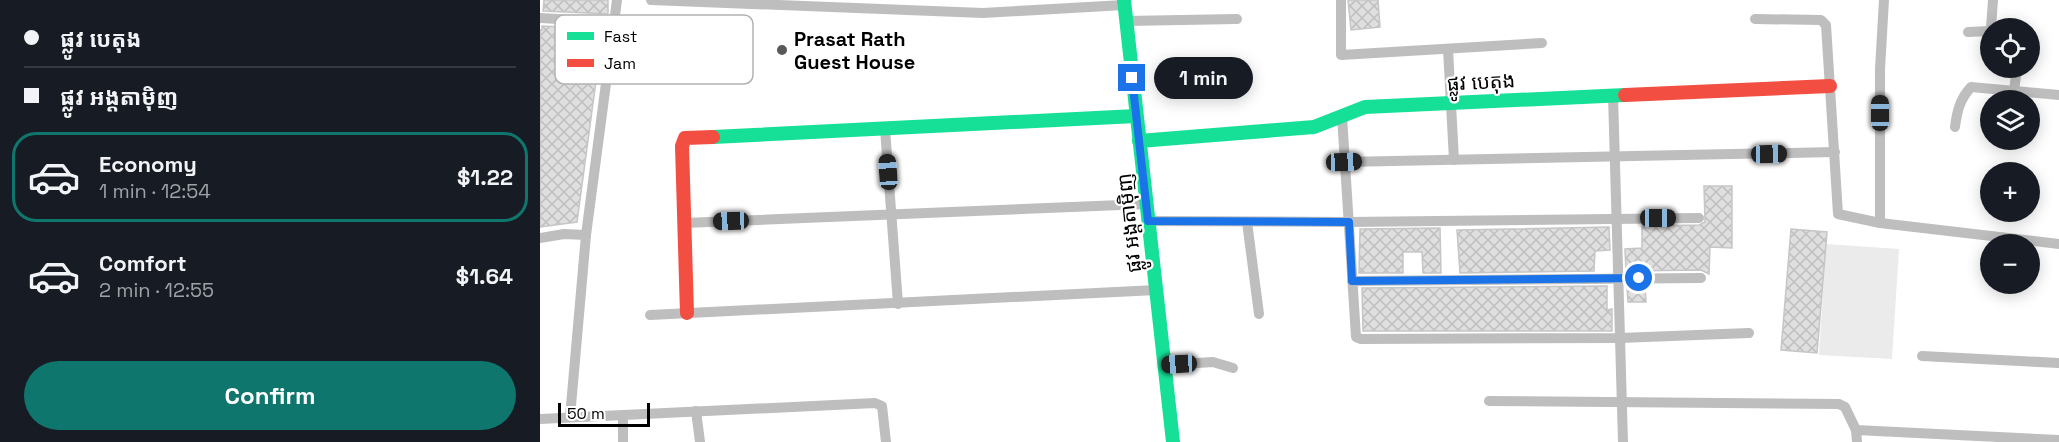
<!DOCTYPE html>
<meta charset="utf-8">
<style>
body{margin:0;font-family:"Space Grotesk","Noto Sans Khmer",sans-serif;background:#20242c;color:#f1f3f6;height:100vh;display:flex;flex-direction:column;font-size:22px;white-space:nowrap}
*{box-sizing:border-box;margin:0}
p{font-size:20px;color:#9ea1a6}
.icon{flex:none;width:33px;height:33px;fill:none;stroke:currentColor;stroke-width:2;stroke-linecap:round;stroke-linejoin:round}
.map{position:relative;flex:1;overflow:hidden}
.drawer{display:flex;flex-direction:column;background:#171b24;width:540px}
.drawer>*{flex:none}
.banner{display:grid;align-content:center;height:132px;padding:0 24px;background:#171b24}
.controls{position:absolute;left:1440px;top:18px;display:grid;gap:12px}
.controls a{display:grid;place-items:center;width:60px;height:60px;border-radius:50%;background:#171b24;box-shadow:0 3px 15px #0003;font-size:30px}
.scale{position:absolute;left:18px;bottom:15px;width:92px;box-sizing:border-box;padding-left:6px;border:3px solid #000;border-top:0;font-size:16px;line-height:21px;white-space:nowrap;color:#000;-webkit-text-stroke:4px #fff;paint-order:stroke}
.end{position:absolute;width:27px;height:27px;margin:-14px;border:8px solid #1a73e8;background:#fff;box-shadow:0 0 0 3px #fff}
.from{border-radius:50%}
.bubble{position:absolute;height:42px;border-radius:21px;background:#171b24;box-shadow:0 3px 15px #0003;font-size:20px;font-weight:700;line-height:42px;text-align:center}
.car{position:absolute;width:18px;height:36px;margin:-18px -9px;border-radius:8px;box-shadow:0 0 4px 2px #0007;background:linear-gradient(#222 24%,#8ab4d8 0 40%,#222 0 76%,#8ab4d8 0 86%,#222 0)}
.banner b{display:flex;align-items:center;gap:21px;height:57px;font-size:22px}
.banner b+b{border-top:2px solid #363941}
.banner i{width:15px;height:15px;background:#f1f3f6}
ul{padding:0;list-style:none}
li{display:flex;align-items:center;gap:18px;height:90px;margin:0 12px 9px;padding:0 12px;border:3px solid transparent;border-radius:24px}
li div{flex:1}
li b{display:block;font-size:22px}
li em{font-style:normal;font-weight:700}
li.selected{border-color:#0f766e}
li>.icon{width:54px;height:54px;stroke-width:1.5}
.cta{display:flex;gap:12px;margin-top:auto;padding:12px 24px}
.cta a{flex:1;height:69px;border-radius:36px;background:#0f766e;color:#fff;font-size:24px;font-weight:700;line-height:69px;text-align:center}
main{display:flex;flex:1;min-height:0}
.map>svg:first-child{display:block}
.pitch{fill:#ebebeb}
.building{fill:url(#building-cross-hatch);stroke:#c6c6c6;stroke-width:1.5}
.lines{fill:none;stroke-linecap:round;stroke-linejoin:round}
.street{stroke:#bebebe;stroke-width:10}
.fast{stroke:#16e098;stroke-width:14}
.jam{stroke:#f24e42;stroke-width:14}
.route{stroke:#1a73e8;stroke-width:8}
.poi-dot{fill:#595959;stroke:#fff;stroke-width:2}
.labels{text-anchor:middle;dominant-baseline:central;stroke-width:4.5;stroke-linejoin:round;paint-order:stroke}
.poi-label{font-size:20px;font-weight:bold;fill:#000;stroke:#fff;text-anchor:start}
.street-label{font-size:20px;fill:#000;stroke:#fff}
.key{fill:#fff;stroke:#b2b2b2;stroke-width:1.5}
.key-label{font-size:16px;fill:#000}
</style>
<main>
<section class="drawer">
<div class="banner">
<b><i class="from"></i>ផ្លូវ បេតុង</b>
<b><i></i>ផ្លូវ អង្តតាម៉ិញ</b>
</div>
<ul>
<li class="selected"><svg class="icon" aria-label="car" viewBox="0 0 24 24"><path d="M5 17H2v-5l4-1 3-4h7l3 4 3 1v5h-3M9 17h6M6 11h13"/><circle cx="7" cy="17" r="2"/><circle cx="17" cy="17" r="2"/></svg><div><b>Economy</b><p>1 min · 12:54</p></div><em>$1.22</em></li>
<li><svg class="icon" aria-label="car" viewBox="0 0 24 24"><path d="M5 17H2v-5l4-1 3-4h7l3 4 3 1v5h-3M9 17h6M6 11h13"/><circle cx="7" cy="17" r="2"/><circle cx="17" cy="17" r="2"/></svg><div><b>Comfort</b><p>2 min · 12:55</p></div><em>$1.64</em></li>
</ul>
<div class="cta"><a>Confirm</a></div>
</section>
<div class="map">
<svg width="1519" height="442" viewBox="0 0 1519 442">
<defs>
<pattern id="building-cross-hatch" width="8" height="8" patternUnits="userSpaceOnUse" patternTransform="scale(1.5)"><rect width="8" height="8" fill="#dfdfdf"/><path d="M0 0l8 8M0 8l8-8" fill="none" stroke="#bebebe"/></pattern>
</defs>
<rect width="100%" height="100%" fill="#fff"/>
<path class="pitch" d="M1286,244L1359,249L1352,359L1279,355Z"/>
<g class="building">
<path d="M4,0H68V14L3,11Z"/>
<path d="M808,0H838L840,27L811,30Z"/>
<path d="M2,26L63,29L37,222L0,227V30H2Z"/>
<path d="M1164,186H1192V248L1170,247L1169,274L1161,270L1086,271L1085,249L1102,248V226L1159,225L1165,222Z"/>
<path d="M1069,227L1070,250L1055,251L1054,271L920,273L917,230Z"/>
<path d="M900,228L901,273H883L882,252H863V273H819L820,229Z"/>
<path d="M1251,229L1287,232L1277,353L1241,350Z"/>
<path d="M1067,286V310L1072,309V331H823L822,288Z"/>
<path d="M1087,286H1105L1106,302H1088Z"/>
</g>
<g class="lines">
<g class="street">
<path d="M111,0L443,13L584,5"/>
<path d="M801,0V55L1002,43"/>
<path d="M0,18L75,22"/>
<path d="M1215,19L1281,20L1286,25L1298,214L1340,223L1519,244"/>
<path d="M586,21L697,19"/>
<path d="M1451,28L1453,0"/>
<path d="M1428,32L1450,31"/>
<path d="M908,49L914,160"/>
<path d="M1474,91L1477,68"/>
<path d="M1073,95L1083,442"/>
<path d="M802,116L816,337L821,339L1080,338L1209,333"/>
<path d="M1415,127C1417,111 1420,99 1431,87L1519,95"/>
<path d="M345,129L358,304"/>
<path d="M804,162L1295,152"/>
<path d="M608,221L809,222L1159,218"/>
<path d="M707,222L719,314"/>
<path d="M145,223L606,204"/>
<path d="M1340,223V69L1344,0"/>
<path d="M0,238L24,234L46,235"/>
<path d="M812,281L1161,278"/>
<path d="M110,315L616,290"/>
<path d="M1382,356L1519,363"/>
<path d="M624,365L673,362L693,368"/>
<path d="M949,401L1299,404L1305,407L1316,430L1519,440"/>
<path d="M156,411L160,442"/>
<path d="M83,415V442"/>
<path d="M30,417L46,235L77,0"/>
<path d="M0,419L335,403L342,406L346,442"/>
<path d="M1316,430L1317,442"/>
</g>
<g class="fast">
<path d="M584,0L633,442"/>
<path d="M173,137L596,116"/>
<path d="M599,141L774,127L825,107L1085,95"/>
</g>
<g class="jam">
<path d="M1085,95L1290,86"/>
<path d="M147,313L142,146L145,138L173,137"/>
</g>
</g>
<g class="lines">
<path class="route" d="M592,78L608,221L809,222L812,281L1099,278"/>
</g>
<circle class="poi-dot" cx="242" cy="50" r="6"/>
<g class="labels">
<g class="poi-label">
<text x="254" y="39">Prasat Rath<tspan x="254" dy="23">Guest House</tspan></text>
</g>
<g class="street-label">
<text transform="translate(941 82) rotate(-3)">ផ្លូវ បេតុង</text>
<text transform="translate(589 223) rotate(-96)">ផ្លូវ អង្តតាម៉ិញ</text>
</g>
</g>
<rect x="15" y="15" width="198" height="69" rx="9" class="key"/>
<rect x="27" y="32" width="27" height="8" fill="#16e098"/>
<rect x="27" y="59" width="27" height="8" fill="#f24e42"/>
<g class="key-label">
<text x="64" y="42">Fast</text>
<text x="64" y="69">Jam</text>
</g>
</svg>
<div class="controls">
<a><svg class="icon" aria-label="locate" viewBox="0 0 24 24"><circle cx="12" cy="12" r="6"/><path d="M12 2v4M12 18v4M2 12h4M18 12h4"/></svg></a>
<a><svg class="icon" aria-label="layers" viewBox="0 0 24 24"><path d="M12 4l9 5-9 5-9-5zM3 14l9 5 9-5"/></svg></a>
<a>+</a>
<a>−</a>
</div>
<div class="scale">50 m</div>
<i class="end from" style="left:1099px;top:278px"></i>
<i class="end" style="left:592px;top:78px"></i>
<div class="bubble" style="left:614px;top:57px;width:99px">1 min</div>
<i class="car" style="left:1340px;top:113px;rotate:0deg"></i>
<i class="car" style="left:1229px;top:154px;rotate:89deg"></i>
<i class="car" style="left:804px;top:162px;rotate:88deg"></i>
<i class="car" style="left:348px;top:172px;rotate:356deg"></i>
<i class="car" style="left:1118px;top:218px;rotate:90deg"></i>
<i class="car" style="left:191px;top:221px;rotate:268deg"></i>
<i class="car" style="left:639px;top:364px;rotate:267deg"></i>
</div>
</main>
